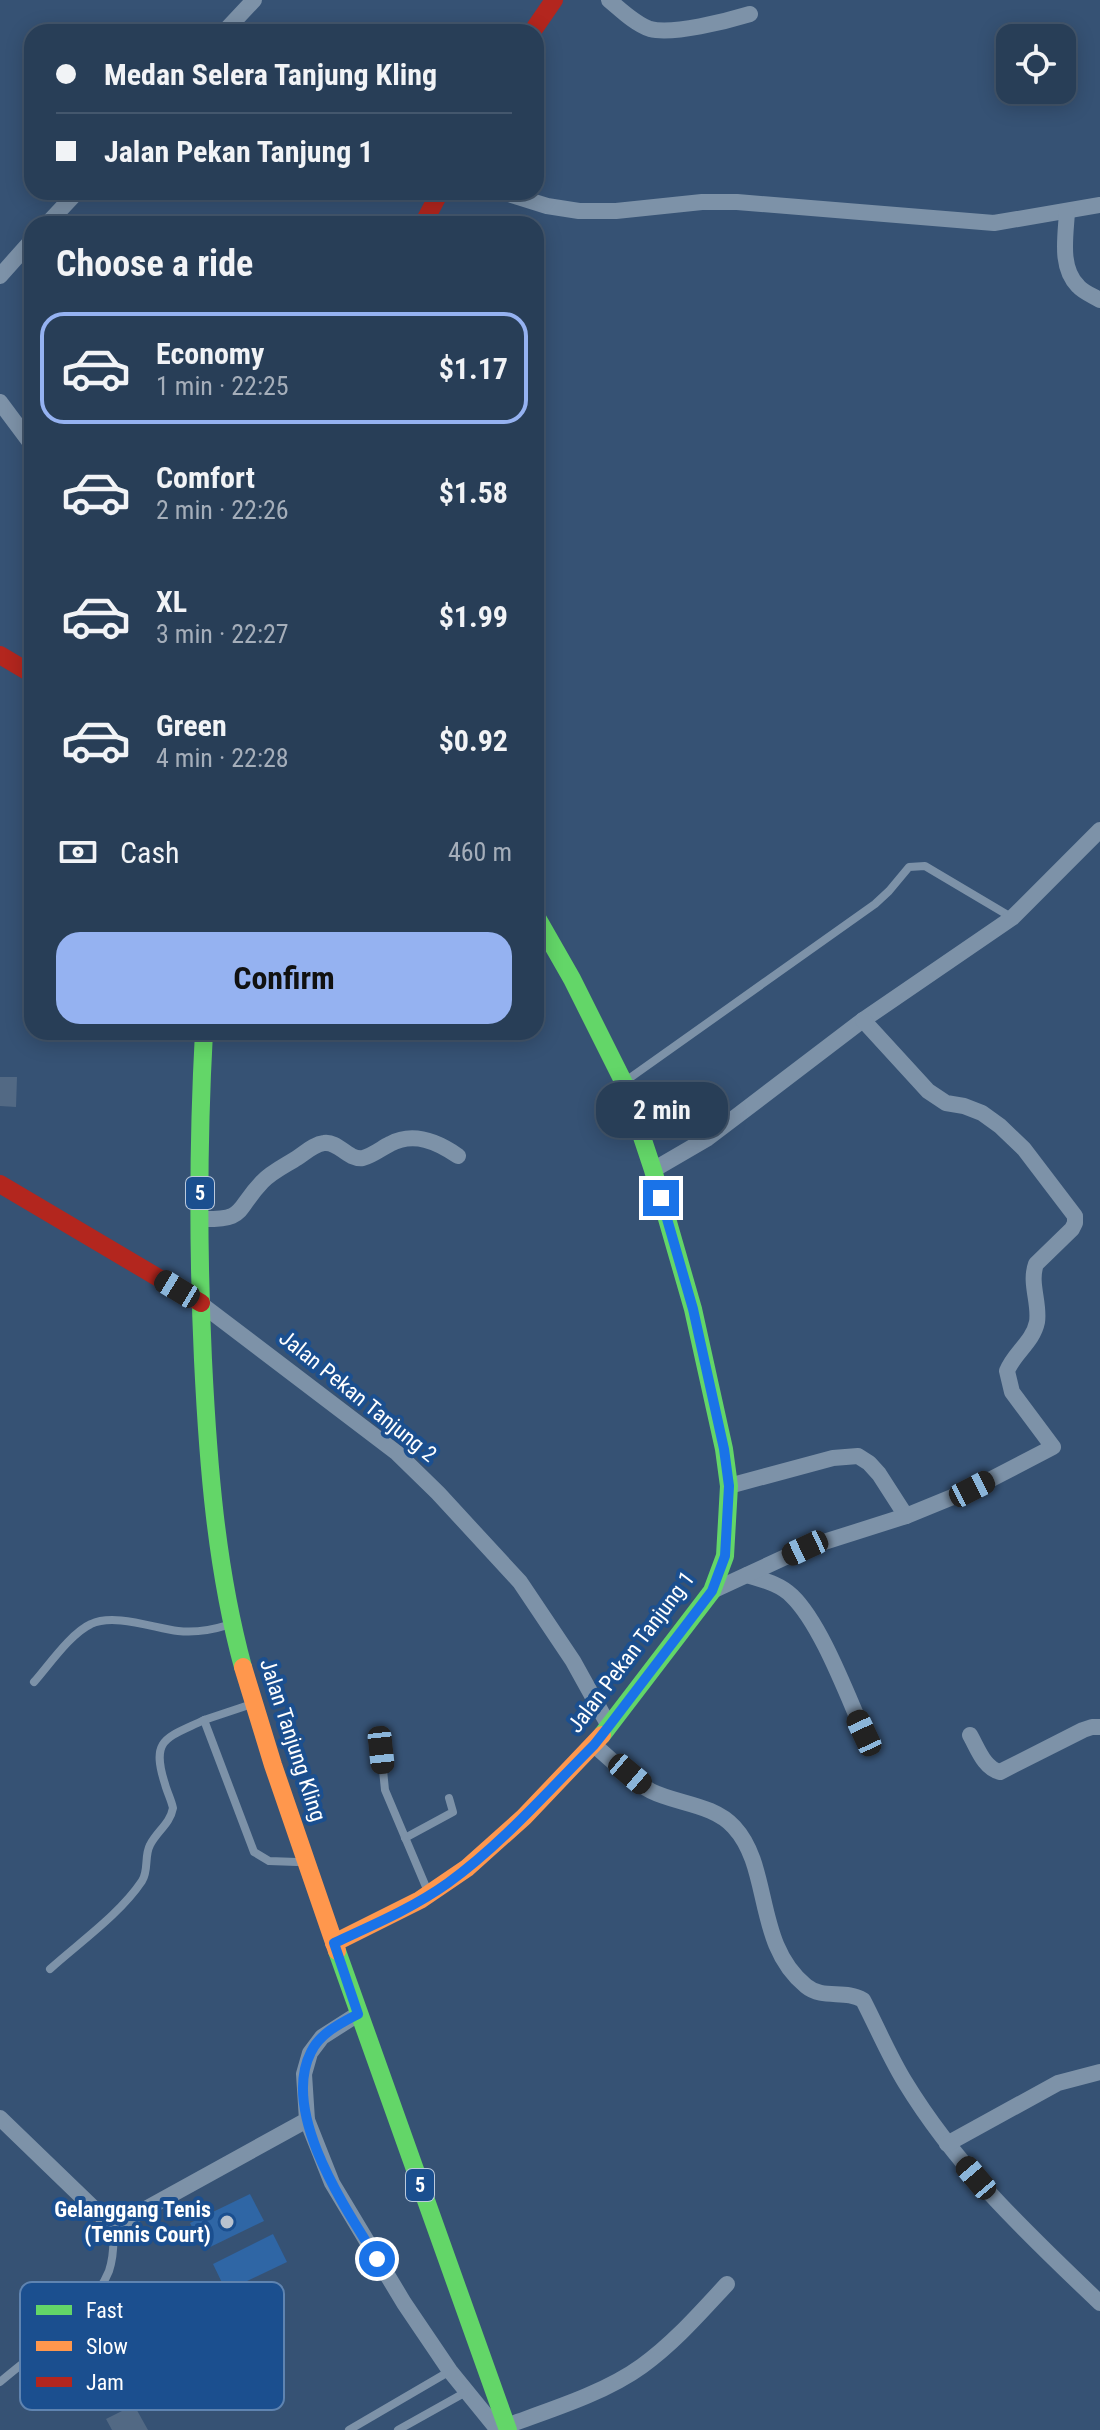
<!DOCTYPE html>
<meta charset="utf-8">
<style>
body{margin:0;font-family:"Roboto Condensed",sans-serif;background:#344961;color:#f1f3f6;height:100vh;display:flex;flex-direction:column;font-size:30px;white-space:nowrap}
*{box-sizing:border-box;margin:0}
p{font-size:26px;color:#a5aeba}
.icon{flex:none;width:44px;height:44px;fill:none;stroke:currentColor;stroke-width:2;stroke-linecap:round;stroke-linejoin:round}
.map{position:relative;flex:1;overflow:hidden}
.details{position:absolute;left:24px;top:216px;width:520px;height:824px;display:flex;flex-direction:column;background:#283e57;border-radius:24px;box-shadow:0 4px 20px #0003,0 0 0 2px #44576d}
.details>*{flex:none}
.hud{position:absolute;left:24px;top:24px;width:520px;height:176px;border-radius:24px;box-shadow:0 4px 20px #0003,0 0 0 2px #44576d;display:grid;align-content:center;height:176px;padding:0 32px;background:#283e57}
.controls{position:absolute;left:996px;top:24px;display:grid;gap:16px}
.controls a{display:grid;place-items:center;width:80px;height:80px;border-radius:16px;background:#283e57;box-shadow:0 4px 20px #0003,0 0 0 2px #44576d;font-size:40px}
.end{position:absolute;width:36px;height:36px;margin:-18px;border:10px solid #1a73e8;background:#fff;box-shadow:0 0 0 4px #fff}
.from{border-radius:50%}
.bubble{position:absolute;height:56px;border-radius:24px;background:#283e57;box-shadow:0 4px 20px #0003,0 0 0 2px #44576d;font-size:26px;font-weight:700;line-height:56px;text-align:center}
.car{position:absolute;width:24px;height:48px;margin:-24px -12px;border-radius:10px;box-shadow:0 0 6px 2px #0007;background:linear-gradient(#222 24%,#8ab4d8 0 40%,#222 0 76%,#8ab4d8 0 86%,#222 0)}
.hud b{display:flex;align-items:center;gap:28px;height:76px;font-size:30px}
.hud b+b{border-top:2px solid #44576d}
.hud i{width:20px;height:20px;background:#f1f3f6}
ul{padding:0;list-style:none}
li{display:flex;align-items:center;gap:24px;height:112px;margin:0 16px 12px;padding:0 16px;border:4px solid transparent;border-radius:24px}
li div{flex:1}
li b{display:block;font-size:30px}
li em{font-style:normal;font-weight:700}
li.active{border-color:#95b2f1}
li>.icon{width:72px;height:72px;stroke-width:1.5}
h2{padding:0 32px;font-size:36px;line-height:96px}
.pay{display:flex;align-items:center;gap:20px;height:88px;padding:0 32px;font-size:30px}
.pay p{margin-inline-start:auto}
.cta{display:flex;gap:16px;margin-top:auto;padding:16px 32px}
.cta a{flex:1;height:92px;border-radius:24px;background:#95b2f1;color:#111;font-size:32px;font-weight:700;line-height:92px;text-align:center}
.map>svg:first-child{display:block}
.green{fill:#2f66a5}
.building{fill:#526984}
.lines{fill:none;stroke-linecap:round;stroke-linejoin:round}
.lane{stroke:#7d92a8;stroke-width:8}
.street{stroke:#7d92a8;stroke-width:16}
.fast{stroke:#63d668;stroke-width:18}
.slow{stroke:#ff974d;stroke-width:18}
.jam{stroke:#b3261e;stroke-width:18}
.route{stroke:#1a73e8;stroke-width:10}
.poi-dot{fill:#b9c2ce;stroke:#1b4f8f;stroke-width:3}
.labels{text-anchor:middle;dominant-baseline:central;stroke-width:8;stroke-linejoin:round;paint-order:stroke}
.shield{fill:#1b4f8f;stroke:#bbcadd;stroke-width:2}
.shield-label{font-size:20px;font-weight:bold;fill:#fff}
.street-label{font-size:22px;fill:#fff;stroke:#1b4f8f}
.poi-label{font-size:22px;font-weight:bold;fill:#fff;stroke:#1b4f8f;text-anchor:end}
.key{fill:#1b4f8f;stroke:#5f84b1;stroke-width:2}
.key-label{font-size:22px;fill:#fff}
</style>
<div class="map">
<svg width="1100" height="2430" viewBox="0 0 1100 2430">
<rect width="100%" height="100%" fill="#365274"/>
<g class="green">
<path d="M250,2194L264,2221L204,2250L190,2223Z"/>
<path d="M273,2234L287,2262L226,2291L213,2264Z"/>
</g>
<g class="building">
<path d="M0,1077H17L16,1107L0,1106Z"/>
<path d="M134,2405L148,2430H112L106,2419Z"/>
</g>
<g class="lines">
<g class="lane">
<path d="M627,1080L875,904L889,891L909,867L925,866L1011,917"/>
<path d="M34,1682C49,1665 71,1633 91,1624C114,1613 154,1628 178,1631C195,1633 212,1630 228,1625"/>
<path d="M249,1705L204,1720L254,1852L269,1861L297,1862"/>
<path d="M381,1750L385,1790L429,1894"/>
<path d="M405,1838L453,1812L449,1798"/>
<path d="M50,1969C80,1942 120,1914 142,1881C149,1870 144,1856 150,1845C157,1831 170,1824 173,1808C171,1799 167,1792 165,1784C150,1738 167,1738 204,1720"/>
<path d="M0,2382C34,2353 92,2313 109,2271C114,2256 114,2242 113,2227"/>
<path d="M349,2430L450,2371"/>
<path d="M398,2430L466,2392"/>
</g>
<g class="street">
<path d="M609,0C621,10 635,24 650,29C673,35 727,21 750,14"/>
<path d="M224,32L254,0"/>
<path d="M502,192L547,206L579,211H616L702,202H737L994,223L1100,205"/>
<path d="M1067,211C1066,235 1059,267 1078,286C1083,292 1093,296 1100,300"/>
<path d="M47,224L77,192"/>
<path d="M0,276L32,240"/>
<path d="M0,402L32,445"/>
<path d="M653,1170L708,1138L863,1020L1012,918L1100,830"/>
<path d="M199,1219C248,1220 234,1211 262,1182C271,1172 286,1165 297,1158C305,1153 314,1144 324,1143C339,1141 347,1160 363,1158C372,1156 382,1148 390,1144C414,1131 438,1142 458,1156"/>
<path d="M201,1304L397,1453L438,1493L520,1582L573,1661L609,1726"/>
<path d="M729,1486L833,1458L858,1456L869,1463L879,1474L906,1516"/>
<path d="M747,1575C763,1580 780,1584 792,1596C821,1624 847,1695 864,1733"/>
<path d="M712,1591L805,1548L906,1516L972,1489L1053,1447L1012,1392L1007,1371C1014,1353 1033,1342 1037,1322C1040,1303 1029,1283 1036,1264L1072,1229L1075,1223V1216L1024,1149L1000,1126L982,1113L964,1106L946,1103L928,1091L863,1020"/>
<path d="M970,1735C978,1749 984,1768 1000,1772L1083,1730L1092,1727H1100"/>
<path d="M594,1745C611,1759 632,1781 651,1791C677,1804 713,1804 734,1827C772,1868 754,1944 806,1986C823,2000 845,1989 863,2000C877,2027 889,2056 905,2082C958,2169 1027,2233 1100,2303"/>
<path d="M358,2014L322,2037L310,2053L304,2074L307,2120L332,2183L404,2303L450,2371L498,2430"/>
<path d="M0,2118L113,2227L307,2120"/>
<path d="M947,2144L1058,2083L1100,2072"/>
<path d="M506,2426C550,2410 605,2393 642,2366C674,2343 700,2313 727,2284"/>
</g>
<g class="fast">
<path d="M536,916L572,979L624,1083L653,1170L693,1309L724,1449L729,1486L725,1556L712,1591L602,1735"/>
<path d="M204,1032C198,1141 198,1251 203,1360C208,1463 216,1568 243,1667"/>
<path d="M337,1951L508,2430"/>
</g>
<g class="slow">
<path d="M243,1667L273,1765L337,1951"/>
<path d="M334,1943L420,1900L467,1868L524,1817L602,1735"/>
</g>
<g class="jam">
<path d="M532,32L554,0"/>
<path d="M423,224L440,192"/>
<path d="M0,655L32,674"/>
<path d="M0,1184L201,1303"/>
</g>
</g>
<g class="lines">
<path class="route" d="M377,2259C346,2209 280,2113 311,2052C320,2033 341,2023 358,2014L334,1943C373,1925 413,1908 448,1883C502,1844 547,1792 594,1745L609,1726L712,1591L725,1556L729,1486L724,1449L693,1309L661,1198"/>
</g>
<circle class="poi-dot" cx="227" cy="2222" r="8"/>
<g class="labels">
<g class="shield">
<rect x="186" y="1177" width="28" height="32" rx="6"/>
<rect x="406" y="2169" width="28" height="32" rx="6"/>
</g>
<g class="shield-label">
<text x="200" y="1193">5</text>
<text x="420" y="2185">5</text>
</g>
<g class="street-label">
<text transform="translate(358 1396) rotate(39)">Jalan Pekan Tanjung 2</text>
<text transform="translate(631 1652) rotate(-53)">Jalan Pekan Tanjung 1</text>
<text transform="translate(293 1740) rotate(72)">Jalan Tanjung Kling</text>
</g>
<g class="poi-label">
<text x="211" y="2209">Gelanggang Tenis<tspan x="211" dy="25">(Tennis Court)</tspan></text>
</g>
</g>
<rect x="20" y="2282" width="264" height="128" rx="12" class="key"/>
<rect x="36" y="2305" width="36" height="10" fill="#63d668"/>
<rect x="36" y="2341" width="36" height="10" fill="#ff974d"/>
<rect x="36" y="2377" width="36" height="10" fill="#b3261e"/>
<g class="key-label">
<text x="86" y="2318">Fast</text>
<text x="86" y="2354">Slow</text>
<text x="86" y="2390">Jam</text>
</g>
</svg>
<div class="controls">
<a><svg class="icon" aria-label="locate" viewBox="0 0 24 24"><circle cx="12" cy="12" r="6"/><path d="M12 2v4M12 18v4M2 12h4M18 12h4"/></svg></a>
</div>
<i class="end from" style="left:377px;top:2259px"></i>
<i class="end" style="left:661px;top:1198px"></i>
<div class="bubble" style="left:596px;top:1082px;width:132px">2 min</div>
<i class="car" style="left:177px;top:1289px;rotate:301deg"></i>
<i class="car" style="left:972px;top:1489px;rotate:63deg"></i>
<i class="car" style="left:805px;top:1548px;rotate:245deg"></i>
<i class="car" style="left:864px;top:1733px;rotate:335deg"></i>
<i class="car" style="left:381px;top:1750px;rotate:174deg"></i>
<i class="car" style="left:630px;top:1774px;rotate:130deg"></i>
<i class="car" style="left:976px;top:2178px;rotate:320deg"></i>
<div class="hud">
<b><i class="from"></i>Medan Selera Tanjung Kling</b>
<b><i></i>Jalan Pekan Tanjung 1</b>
</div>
<section class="details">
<h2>Choose a ride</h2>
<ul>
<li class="active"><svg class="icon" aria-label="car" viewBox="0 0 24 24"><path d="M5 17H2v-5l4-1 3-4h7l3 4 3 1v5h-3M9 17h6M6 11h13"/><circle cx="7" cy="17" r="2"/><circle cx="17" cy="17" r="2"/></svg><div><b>Economy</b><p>1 min · 22:25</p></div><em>$1.17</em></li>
<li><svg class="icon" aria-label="car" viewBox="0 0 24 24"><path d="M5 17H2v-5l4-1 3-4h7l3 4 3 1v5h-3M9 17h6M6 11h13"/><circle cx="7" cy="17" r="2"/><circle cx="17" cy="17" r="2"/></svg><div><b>Comfort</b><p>2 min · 22:26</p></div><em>$1.58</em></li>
<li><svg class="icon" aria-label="car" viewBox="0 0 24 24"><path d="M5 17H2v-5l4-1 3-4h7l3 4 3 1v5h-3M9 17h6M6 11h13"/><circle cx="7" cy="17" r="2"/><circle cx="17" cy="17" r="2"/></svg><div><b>XL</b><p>3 min · 22:27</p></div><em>$1.99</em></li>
<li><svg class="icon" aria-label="car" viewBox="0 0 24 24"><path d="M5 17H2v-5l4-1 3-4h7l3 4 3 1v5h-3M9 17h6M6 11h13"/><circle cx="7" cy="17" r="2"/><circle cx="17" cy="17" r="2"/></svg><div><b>Green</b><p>4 min · 22:28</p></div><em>$0.92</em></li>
</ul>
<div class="pay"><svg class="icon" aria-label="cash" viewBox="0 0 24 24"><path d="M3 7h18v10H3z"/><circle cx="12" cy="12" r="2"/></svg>Cash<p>460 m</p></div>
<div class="cta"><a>Confirm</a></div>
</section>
</div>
